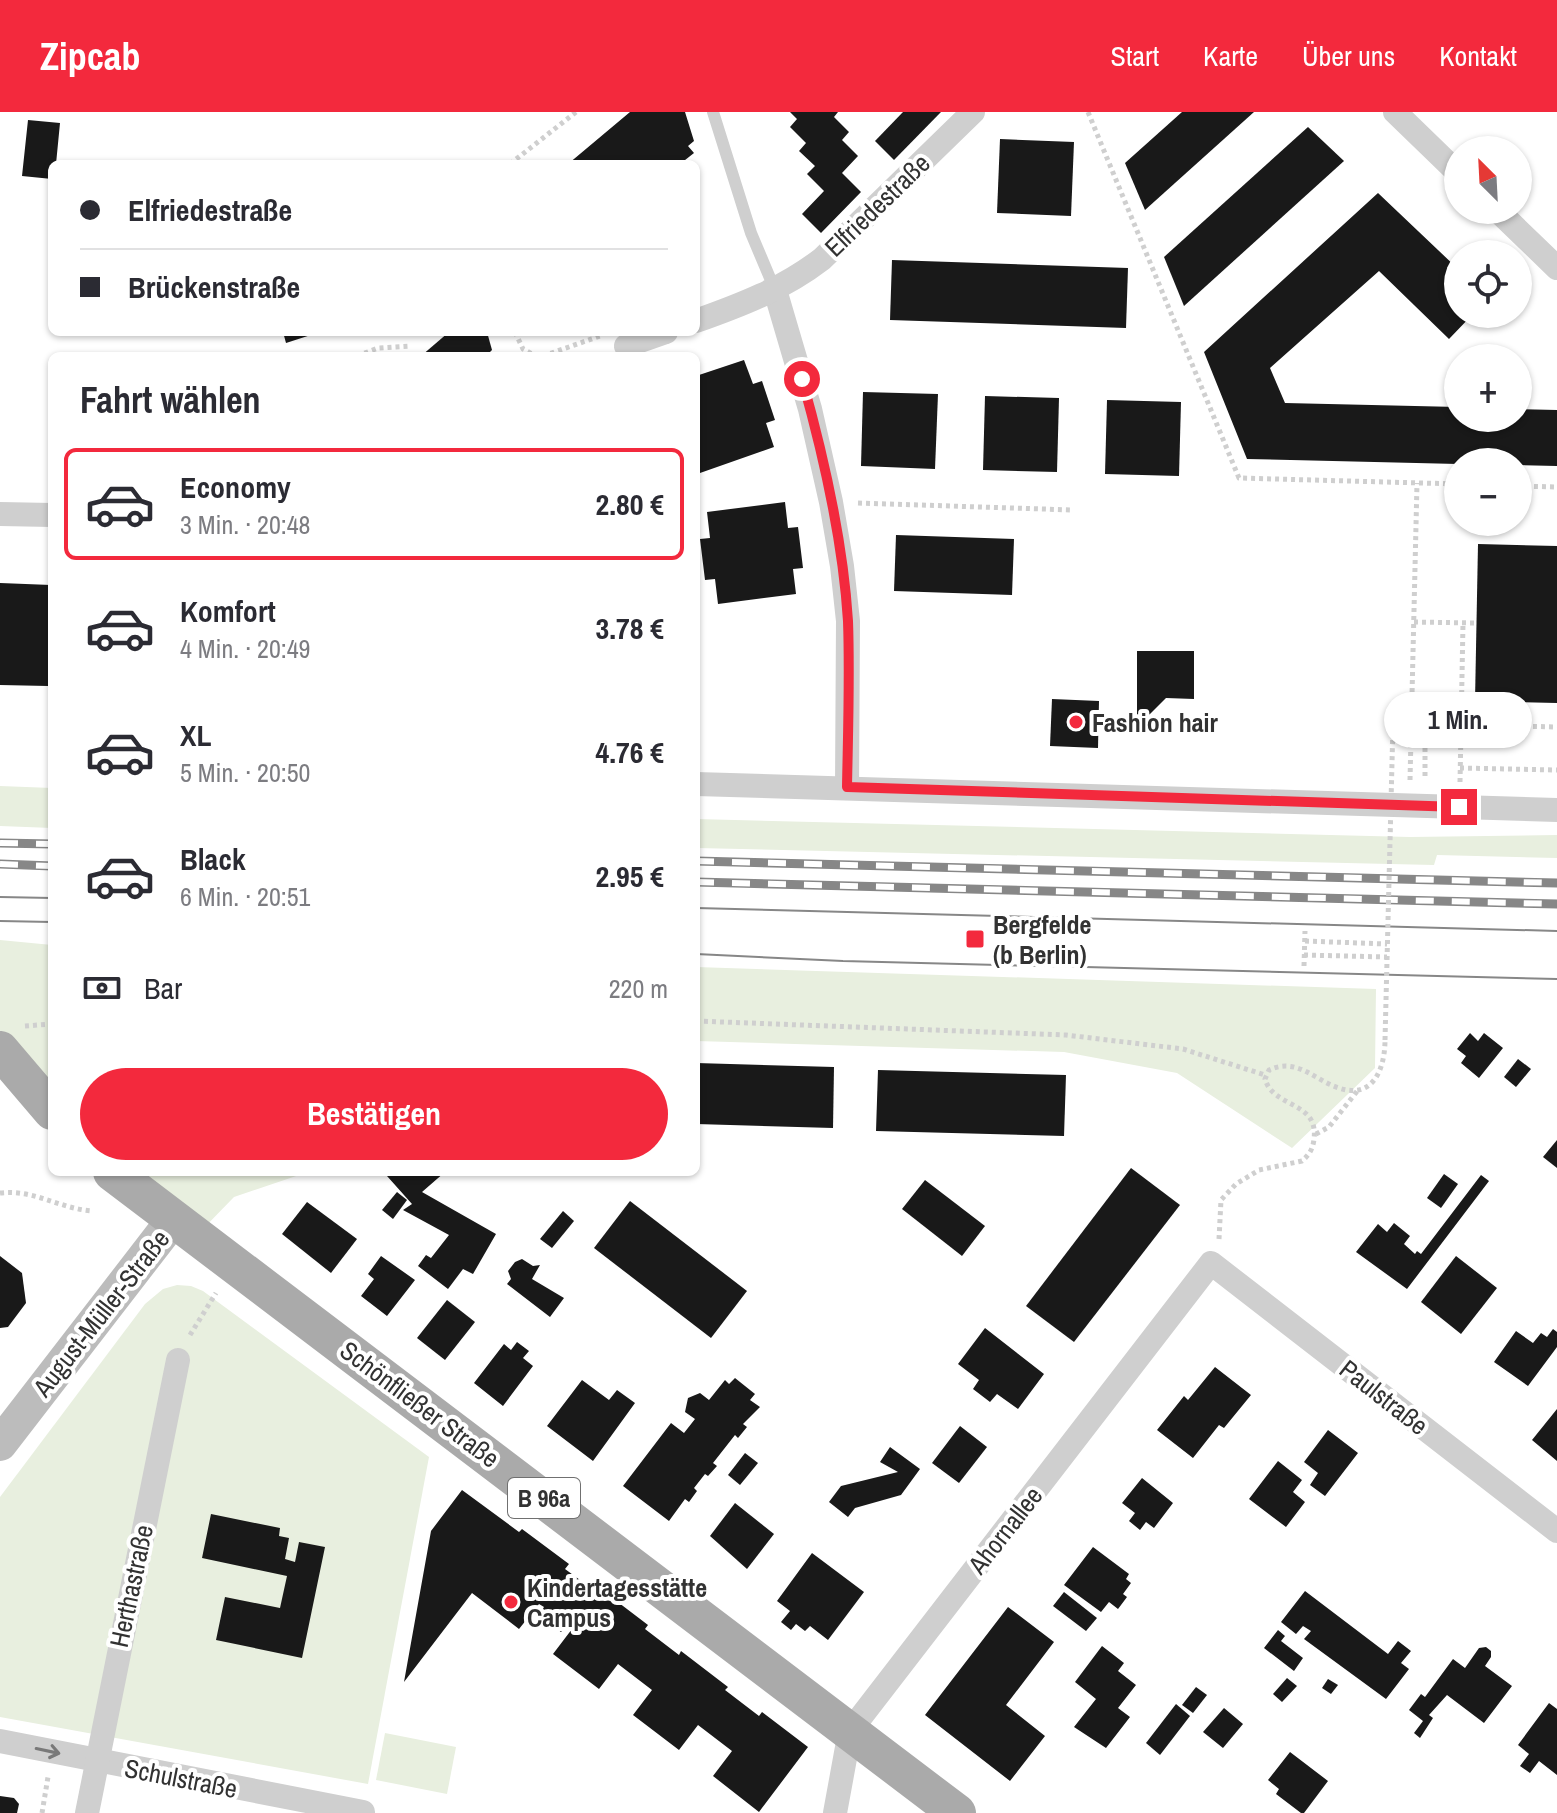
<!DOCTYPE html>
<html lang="de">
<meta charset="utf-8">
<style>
body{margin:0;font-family:"Archivo Narrow",sans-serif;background:#f2f2f3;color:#2b2b33;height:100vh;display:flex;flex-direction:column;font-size:30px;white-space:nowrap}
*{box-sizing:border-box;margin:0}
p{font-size:26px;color:#7c7c81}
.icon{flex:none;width:44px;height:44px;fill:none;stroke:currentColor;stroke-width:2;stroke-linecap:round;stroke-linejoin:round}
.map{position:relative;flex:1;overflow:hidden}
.panel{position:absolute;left:48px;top:240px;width:652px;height:824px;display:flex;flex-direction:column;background:#fff;border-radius:12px;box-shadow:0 2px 6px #0004}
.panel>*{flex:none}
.top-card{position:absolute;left:48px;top:48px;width:652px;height:176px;border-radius:12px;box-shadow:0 2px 6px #0004;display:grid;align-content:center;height:176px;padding:0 32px;background:#fff}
.needle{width:52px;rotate:336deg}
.tools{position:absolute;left:1444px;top:24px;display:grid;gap:16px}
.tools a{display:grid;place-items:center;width:88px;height:88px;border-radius:50%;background:#fff;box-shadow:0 2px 6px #0004;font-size:40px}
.end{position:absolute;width:36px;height:36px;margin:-18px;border:10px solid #f3293d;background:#fff;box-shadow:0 0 0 4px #fff}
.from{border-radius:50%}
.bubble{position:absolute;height:56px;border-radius:28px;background:#fff;box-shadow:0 2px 6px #0004;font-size:26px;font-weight:700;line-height:56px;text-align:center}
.top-card b{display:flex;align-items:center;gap:28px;height:76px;font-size:30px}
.top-card b+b{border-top:2px solid #e1e1e2}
.top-card i{width:20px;height:20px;background:#2b2b33}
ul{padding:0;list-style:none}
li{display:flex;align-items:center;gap:24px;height:112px;margin:0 16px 12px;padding:0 16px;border:4px solid transparent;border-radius:12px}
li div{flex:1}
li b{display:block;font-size:30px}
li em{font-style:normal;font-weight:700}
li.active{border-color:#f3293d}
li>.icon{width:72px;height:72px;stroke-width:1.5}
h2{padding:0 32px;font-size:36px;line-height:96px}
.pay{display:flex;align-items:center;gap:20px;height:88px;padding:0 32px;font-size:30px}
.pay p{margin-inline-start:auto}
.button{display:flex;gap:16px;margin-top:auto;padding:16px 32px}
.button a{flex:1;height:92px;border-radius:48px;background:#f3293d;color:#fff;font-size:32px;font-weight:700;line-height:92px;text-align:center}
header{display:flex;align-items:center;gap:48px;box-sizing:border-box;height:112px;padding:0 40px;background:#f3293d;color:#fff}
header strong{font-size:38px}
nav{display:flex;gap:44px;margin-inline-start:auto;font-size:28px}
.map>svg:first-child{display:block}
.green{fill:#e8efdf}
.building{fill:#191919}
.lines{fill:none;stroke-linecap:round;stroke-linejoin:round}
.path{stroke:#cfcfcf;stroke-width:5;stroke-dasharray:4 4;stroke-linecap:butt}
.service{stroke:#cfcfcf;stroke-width:12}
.minor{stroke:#cfcfcf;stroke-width:24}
.secondary{stroke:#bcbcbc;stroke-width:34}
.primary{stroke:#aaa;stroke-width:38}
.tram{stroke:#878787;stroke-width:2}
.rail-casing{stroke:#878787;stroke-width:9}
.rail{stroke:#fff;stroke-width:6;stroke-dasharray:18;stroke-linecap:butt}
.path-bridge{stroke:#cfcfcf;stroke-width:5;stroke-dasharray:4 4;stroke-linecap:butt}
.oneway{stroke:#797979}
.route{stroke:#f3293d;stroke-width:10}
.poi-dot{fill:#f3293d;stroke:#fff;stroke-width:3}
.labels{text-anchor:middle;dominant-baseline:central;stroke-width:8;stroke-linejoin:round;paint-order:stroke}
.shield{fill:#fff;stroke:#707070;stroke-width:2}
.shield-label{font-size:24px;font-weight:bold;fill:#323232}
.street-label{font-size:26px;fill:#323232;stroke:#fff}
.poi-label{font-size:26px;font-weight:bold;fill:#323232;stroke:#fff;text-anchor:start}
</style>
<header>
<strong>Zipcab</strong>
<nav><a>Start</a><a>Karte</a><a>Über uns</a><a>Kontakt</a></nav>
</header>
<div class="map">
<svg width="1557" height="1701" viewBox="0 0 1557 1701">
<rect width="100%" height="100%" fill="#fff"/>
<g class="green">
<path d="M0,674L52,676V716L0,714Z"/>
<path d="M696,707L1410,725L1557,723V746L1437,743L1434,753L696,736Z"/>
<path d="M0,828L52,833V989L0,921Z"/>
<path d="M696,855L1376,877L1375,956L1292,1036L1177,961L1064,940L696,929Z"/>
<path d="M124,1060H308L234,1085L200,1120Z"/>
<path d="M177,1173L191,1174L203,1179L429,1345L368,1672L0,1605V1385L145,1192L163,1177Z"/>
<path d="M385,1621L456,1635L447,1682L376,1668Z"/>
</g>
<g class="building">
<path d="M630,0H685L694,29L688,34L694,41L680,52H568Z"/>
<path d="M790,0H838L834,5L849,20L842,28L858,44L842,61L861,80L821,121L802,102L824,79L807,62L815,54L799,39L806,31L790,15L797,7Z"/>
<path d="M903,0H941L894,48L875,29Z"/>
<path d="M1182,0H1254L1145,98L1125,51Z"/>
<path d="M28,8L60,11L56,52H52V67L22,64Z"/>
<path d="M1308,15L1344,49L1184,194L1164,145Z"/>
<path d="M1000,27L1074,30L1071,104L997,101Z"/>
<path d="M1378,81L1458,157V202H1473L1449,227L1379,159L1270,256L1285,291L1458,295V306H1518V297L1557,298V354L1518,353V350H1458V352L1247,347L1204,240Z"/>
<path d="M892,148L1128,156L1126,216L890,208Z"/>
<path d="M283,220H317V221L286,231Z"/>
<path d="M449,220H487L492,238L486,244H421Z"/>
<path d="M744,248L753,272L762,269L775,308L766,311L774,335L700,361L696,350V264Z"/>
<path d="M863,280L938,282L935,357L861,354Z"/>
<path d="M985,284L1059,286L1057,360L983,358Z"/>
<path d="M1107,288L1181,290L1179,364L1105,362Z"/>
<path d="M785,390L788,416L798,415L803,456L793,457L796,482L718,492L715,467L705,468L700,427L710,426L707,400Z"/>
<path d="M896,423L1014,427L1012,483L894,479Z"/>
<path d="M1478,432L1557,434V591L1475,589Z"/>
<path d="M0,471L51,473L48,574L0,573Z"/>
<path d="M1137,539H1194V587L1166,586L1148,604H1137Z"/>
<path d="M1052,587L1099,589L1098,636L1050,634Z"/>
<path d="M1470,921L1478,929L1484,921L1503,936L1479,966L1461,951L1466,944L1457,937Z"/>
<path d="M1518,947L1531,957L1516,975L1504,965Z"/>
<path d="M696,951L834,955L833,1016L696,1012Z"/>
<path d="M878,958L1066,963L1064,1024L876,1019Z"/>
<path d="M1557,1028V1056L1543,1045Z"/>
<path d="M1131,1056L1180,1093L1074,1230L1026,1194Z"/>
<path d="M392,1060H445L422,1080L496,1122L473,1162L463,1157L448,1177L418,1154L426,1143L431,1146L449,1123L403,1098L412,1092L387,1064Z"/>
<path d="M1444,1062L1458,1072L1441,1096L1427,1086Z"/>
<path d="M1481,1063L1489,1069L1407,1177L1356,1140L1378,1112L1387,1120L1394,1111L1410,1124L1404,1132L1415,1142L1417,1139L1421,1142Z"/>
<path d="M925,1068L985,1114L962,1144L902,1097Z"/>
<path d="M397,1080L407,1088L393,1107L382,1098Z"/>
<path d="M630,1089L747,1179L711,1226L594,1136Z"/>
<path d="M307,1090L357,1127L331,1161L282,1122Z"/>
<path d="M563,1099L574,1109L552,1136L540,1127Z"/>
<path d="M0,1144L22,1161L26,1191L8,1215L0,1216Z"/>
<path d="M381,1144L415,1168L387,1204L361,1184L374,1167L368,1162Z"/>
<path d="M1456,1144L1497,1176L1461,1222L1421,1190Z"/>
<path d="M522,1147L533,1154L540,1153L532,1167L564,1186L550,1205L507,1172L511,1167L508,1159L515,1150Z"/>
<path d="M447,1188L475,1210L445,1248L417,1226Z"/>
<path d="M985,1216L1044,1262L1018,1297L997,1282L990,1290L973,1277L979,1268L958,1252Z"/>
<path d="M1553,1217L1557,1220V1235L1528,1274L1494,1250L1516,1219L1533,1231L1541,1221L1547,1225Z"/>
<path d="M517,1230L529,1239L523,1246L533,1254L503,1294L474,1271L504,1232L511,1238Z"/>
<path d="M1215,1255L1251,1283L1224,1316L1219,1313L1193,1346L1157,1318L1184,1284L1188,1288Z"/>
<path d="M735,1266L755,1282L750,1288L760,1295L743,1312L747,1315L738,1326L735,1323L713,1351L717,1354L708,1364L705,1362L694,1376L697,1379L689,1390L685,1387L669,1409L623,1374L671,1311L684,1321L695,1307L685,1300L688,1286L700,1281L709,1288L725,1268L729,1272Z"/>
<path d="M582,1268L609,1288L617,1278L635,1291L593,1349L547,1314Z"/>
<path d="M1557,1297V1349L1532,1328Z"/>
<path d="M960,1314L987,1335L959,1371L932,1351Z"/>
<path d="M1328,1318L1358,1341L1325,1384L1310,1373L1318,1361L1304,1350Z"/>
<path d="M890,1335L920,1357L901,1383L855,1396L848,1405L829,1390L841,1374L898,1360L880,1350Z"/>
<path d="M745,1341L758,1351L740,1373L728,1363Z"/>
<path d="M1278,1349L1302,1368L1293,1380L1305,1390L1286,1415L1249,1387Z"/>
<path d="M1142,1366L1173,1391L1154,1416L1146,1410L1140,1418L1129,1409L1135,1401L1122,1391Z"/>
<path d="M462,1378L519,1420L522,1417L569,1452L565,1457L599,1482L602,1478L648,1513L645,1517L679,1543L681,1539L728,1575L725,1578L759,1604L762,1600L808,1635L759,1700L713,1664L732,1639L698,1613L679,1638L633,1603L652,1578L618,1552L599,1577L553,1542L572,1517L567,1513L561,1520L539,1503L544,1495L539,1492L519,1517L472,1481L404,1570L431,1419Z"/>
<path d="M735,1391L774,1422L747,1457L710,1424Z"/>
<path d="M211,1402L280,1416L279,1424L289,1426L285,1447L295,1450L299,1430L325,1435L302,1546L216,1528L225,1485L280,1496L287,1464L202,1446Z"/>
<path d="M1093,1435L1129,1462L1126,1467L1131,1471L1123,1482L1127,1485L1118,1497L1109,1490L1101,1500L1064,1473Z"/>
<path d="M812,1441L864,1480L828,1528L810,1514L805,1519L796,1512L791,1518L781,1510L790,1499L777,1489Z"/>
<path d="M1305,1479L1388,1542L1398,1529L1411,1539L1401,1551L1409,1557L1386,1587L1304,1527L1311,1519L1303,1514L1296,1522L1281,1510Z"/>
<path d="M1064,1480L1097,1506L1086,1519L1053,1494Z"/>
<path d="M1008,1495L1054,1530L1006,1593L1045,1624L1010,1669L925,1603Z"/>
<path d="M1278,1518L1285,1524L1281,1529L1303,1546L1294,1559L1264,1536Z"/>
<path d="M1102,1534L1124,1551L1118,1559L1136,1573L1118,1596L1130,1605L1106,1636L1074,1615L1096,1587L1075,1570Z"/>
<path d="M1486,1535L1491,1539V1545L1485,1554L1512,1574L1484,1611L1447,1583L1429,1603L1433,1606L1420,1626L1414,1621L1423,1609L1409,1598L1421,1582L1425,1585L1453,1547L1465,1556L1479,1536Z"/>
<path d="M1287,1566L1297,1574L1282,1590L1273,1582Z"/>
<path d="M1328,1567L1338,1573L1331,1582L1322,1576Z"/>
<path d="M1196,1575L1207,1583L1193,1601L1182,1593Z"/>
<path d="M1549,1591L1557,1597V1663L1539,1649L1530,1661L1520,1654L1529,1642L1518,1633Z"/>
<path d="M1176,1592L1190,1604L1160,1643L1146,1631Z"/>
<path d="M1224,1596L1243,1612L1223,1636L1203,1620Z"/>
<path d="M1290,1640L1328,1669L1304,1701H1301L1276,1682L1279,1677L1268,1668Z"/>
<path d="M0,1684L14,1686L19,1692L17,1701H0Z"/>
</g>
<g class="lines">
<g class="path">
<path d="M1088,0L1239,366L1458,372"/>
<path d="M510,52L576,0"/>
<path d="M515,220L523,237L536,244"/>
<path d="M357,244L378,236L410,234"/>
<path d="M543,244L603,223"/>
<path d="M1518,374L1557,375"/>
<path d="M858,391L1073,398"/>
<path d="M1414,510L1477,511"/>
<path d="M1477,613L1557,615"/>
<path d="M1392,628L1425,629V667"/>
<path d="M1460,656L1557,658"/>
<path d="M1410,668L1417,371"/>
<path d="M1460,670L1463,511"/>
<path d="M1305,829L1387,832"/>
<path d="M1304,843L1387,845"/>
<path d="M1304,854L1305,819"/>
<path d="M696,909L1066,923L1183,937L1265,963"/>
<path d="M25,914L52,912"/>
<path d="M1316,1022L1329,1015L1358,978"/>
<path d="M0,1081C34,1077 60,1097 93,1099"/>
<path d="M1219,1127L1221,1088L1236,1072L1259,1058L1302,1049C1309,1043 1313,1037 1314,1027C1319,989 1273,996 1265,967L1269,958C1297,945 1314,968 1339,976C1374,988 1385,955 1385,928"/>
<path d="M190,1223L216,1181"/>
<path d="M42,1701L48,1665"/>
</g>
<path class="service" d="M713,0L751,121L775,178"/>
<g class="minor">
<path d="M1395,0L1458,61"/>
<path d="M1497,98L1557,156"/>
<path d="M775,178L810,297L831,390L842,454L848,509L847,675"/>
<path d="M696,209C741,193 783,177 822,147L973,0"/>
<path d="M626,234L666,220"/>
<path d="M0,402L52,403"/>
<path d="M696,672L1557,698"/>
<path d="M0,1629L363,1700"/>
<path d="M87,1701L178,1248"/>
<path d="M835,1701L850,1619L1211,1151L1557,1419"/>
</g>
<path class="secondary" d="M0,1332L173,1108"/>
<g class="primary">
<path d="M0,938L52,999"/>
<path d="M112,1060L957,1701"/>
</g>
<g class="tram">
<path d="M0,785L52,786"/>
<path d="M696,796L1557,819"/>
<path d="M0,809L52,810"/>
<path d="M696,842L843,849L1557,867"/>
</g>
<g class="rail-casing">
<g id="rail">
<path d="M0,731L52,732"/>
<path d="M696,749L1557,771"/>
<path d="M0,752L52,754"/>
<path d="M696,770L1557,792"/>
</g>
</g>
<use href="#rail" class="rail"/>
<path class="path-bridge" d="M1385,928L1393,611L1477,613"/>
</g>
<defs><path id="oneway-shaft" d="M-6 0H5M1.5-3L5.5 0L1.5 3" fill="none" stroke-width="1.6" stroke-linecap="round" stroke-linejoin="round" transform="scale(2)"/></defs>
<use class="oneway" href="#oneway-shaft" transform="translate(48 1639) rotate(12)"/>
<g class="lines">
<path class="route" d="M802,267C824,345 843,428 848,509C850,564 848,620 847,675L1459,695"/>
</g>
<g class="poi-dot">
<circle cx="1076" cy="610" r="8"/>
<rect x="965" y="817" width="20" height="20" rx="4"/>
<circle cx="511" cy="1490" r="8"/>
</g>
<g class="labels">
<rect class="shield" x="508" y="1366" width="72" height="40" rx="6"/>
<g class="shield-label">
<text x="544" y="1386">B 96a</text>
</g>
<g class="street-label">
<text transform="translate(877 93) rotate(-44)">Elfriedestraße</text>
<text transform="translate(101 1201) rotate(-52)">August-Müller-Straße</text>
<text transform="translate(1384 1285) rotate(38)">Paulstraße</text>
<text transform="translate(420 1292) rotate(37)">Schönfließer Straße</text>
<text transform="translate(1005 1418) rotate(-52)">Ahornallee</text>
<text transform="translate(131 1474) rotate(-78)">Herthastraße</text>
<text transform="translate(181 1666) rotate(11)">Schulstraße</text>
</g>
<g class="poi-label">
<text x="1092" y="610">Fashion hair</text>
<text x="993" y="812">Bergfelde<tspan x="993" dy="30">(b Berlin)</tspan></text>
<text x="527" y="1475">Kindertagesstätte<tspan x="527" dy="30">Campus</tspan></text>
</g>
</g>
</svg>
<div class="tools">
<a><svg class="needle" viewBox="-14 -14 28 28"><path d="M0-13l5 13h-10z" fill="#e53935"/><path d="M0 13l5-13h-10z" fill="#7c7c81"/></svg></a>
<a><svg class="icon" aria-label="locate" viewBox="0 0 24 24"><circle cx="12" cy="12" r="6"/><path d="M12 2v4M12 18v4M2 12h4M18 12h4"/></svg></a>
<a>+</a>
<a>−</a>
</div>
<i class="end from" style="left:802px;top:267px"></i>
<i class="end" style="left:1459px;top:695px"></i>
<div class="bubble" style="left:1384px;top:580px;width:148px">1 Min.</div>
<div class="top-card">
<b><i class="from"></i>Elfriedestraße</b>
<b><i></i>Brückenstraße</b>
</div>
<section class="panel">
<h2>Fahrt wählen</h2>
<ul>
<li class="active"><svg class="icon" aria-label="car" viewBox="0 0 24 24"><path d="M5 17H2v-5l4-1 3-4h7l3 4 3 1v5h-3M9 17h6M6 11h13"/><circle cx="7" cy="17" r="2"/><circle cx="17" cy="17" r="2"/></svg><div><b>Economy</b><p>3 Min. · 20:48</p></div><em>2.80 €</em></li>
<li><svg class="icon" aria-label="car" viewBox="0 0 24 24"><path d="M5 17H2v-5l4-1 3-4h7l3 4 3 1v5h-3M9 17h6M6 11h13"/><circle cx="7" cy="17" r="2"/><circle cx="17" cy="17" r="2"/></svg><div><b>Komfort</b><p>4 Min. · 20:49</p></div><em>3.78 €</em></li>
<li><svg class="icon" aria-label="car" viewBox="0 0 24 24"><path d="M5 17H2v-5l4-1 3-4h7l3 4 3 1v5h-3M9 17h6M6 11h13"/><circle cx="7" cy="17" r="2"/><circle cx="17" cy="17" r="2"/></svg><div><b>XL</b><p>5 Min. · 20:50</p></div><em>4.76 €</em></li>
<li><svg class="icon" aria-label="car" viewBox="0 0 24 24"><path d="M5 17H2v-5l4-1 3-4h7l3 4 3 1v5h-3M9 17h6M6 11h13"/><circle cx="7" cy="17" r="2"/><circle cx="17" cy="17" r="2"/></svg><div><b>Black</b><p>6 Min. · 20:51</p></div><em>2.95 €</em></li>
</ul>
<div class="pay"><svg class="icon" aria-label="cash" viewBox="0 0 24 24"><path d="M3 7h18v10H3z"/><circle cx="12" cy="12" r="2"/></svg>Bar<p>220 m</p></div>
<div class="button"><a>Bestätigen</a></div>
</section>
</div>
